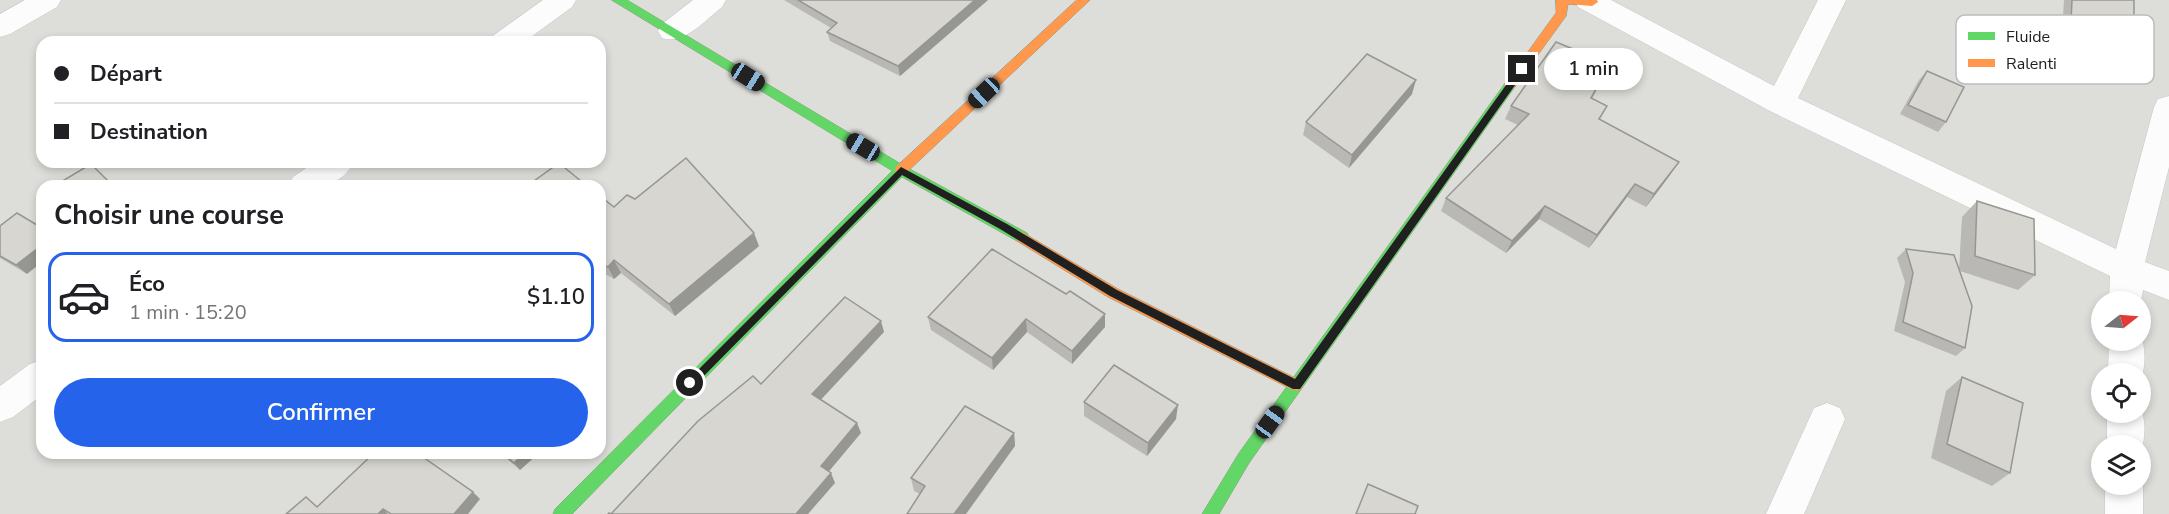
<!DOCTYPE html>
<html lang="fr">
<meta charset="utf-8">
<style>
body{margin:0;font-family:"Nunito Sans",sans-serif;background:#f6f6f6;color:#202124;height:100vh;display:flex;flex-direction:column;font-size:22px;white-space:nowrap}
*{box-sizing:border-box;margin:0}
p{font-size:20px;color:#757577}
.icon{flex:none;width:33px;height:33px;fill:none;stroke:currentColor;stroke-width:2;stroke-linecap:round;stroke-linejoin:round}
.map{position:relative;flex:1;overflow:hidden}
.details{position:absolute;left:36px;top:180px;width:570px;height:279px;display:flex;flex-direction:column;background:#fff;border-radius:18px;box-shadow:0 3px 9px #0003}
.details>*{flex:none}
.hud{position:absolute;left:36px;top:36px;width:570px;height:132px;border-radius:18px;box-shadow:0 3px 9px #0003;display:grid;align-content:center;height:132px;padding:0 18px;background:#fff}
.needle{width:39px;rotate:73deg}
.tools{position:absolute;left:2091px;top:291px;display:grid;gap:12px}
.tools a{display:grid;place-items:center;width:60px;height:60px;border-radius:50%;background:#fff;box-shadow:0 3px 9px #0003;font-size:30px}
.end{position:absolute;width:27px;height:27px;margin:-14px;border:8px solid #202020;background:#fff;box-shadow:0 0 0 3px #fff}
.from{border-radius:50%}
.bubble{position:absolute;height:42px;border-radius:21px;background:#fff;box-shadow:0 3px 9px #0003;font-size:20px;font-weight:600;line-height:42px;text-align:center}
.car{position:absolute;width:18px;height:36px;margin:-18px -9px;border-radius:8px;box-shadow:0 0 4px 2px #0007;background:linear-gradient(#222 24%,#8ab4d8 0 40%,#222 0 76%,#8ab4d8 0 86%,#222 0)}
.hud b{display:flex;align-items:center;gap:21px;height:57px;font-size:22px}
.hud b+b{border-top:2px solid #e0e0e0}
.hud i{width:15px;height:15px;background:#202124}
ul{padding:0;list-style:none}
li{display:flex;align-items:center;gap:18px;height:90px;margin:0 12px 9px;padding:0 6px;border:3px solid transparent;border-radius:18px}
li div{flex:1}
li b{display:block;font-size:22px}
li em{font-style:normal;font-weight:600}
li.on{border-color:#2563eb}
li>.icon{width:54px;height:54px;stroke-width:1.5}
h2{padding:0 18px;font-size:27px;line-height:72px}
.cta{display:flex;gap:12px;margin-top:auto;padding:12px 18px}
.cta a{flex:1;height:69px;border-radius:36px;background:#2563eb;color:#fff;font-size:24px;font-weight:600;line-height:69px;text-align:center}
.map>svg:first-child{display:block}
.residential{fill:#ddddda;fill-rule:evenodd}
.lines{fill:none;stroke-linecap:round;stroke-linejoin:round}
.street-casing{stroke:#c7c7c5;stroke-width:1}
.fast-casing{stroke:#909a7f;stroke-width:1}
.slow-casing{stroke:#909a7f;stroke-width:1}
.street{fill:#fcfcfc;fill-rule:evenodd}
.fast{fill:#63d668;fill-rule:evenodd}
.slow{fill:#ff974d;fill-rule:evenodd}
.wall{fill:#b9b8b4}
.shaded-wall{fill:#969692}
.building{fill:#d7d6d1;stroke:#969692;stroke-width:1.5}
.route{fill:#202020}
.key{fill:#fff;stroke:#bcbcbc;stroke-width:1.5}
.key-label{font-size:16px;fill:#202020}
</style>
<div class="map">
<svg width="2169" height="514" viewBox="0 0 2169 514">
<rect width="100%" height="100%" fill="#eeeee9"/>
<path class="residential" d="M0,0H2169V514H0ZM42,42H600V162H42ZM42,186H600V453H42ZM2102,302H2140V340H2102ZM2102,374H2140V412H2102ZM2102,446H2140V484H2102Z"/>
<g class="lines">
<g class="street-casing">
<g id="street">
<path d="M25,0H61L57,7L10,34L0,37V14Z"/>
<path d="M543,0H576L572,7L524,42H490L494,35Z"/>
<path d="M693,0H726L722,7C705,20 685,45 662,38L658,31L662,24Z"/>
<path d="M1574,0H1611L1774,86L1818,0H1846L1798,98L2116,249L2154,107L2158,99L2169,96V167L2145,262L2169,271V300L2143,290L2140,307V302H2109L2110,276L1770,111L1578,7Z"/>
<path d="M315,162H354C339,190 315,186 288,186L293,177Z"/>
<path d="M2140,334C2146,346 2146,369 2140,381V374H2108L2109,340H2140Z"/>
<path d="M42,360V395L13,417L0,422V386L30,364Z"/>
<path d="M1827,403L1840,408L1845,419L1804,514H1766L1814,408Z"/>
<path d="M2140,407C2146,418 2146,441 2140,452V446H2107V412H2140Z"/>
<path d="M2140,479L2143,484V514H2105V484H2140Z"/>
</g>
</g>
<g class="fast-casing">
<g id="fast">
<path d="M612,0H627L906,167L1027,233L1029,237L1027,241H1017L902,177L572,514H553L555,509L892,171Z"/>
<path d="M1510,81L1516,85L1514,88L1249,463L1219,514H1202L1239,453L1506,82Z"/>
</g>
</g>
<g class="slow-casing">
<g id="slow">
<path d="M1077,0H1090L906,173H896L895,170L896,167Z"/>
<path d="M1556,0H1597L1598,2L1592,6L1568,4L1566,16L1514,88H1506L1504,85L1506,82L1556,13Z"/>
<path d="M1022,232L1118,289L1301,381L1303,385L1301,389L1296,391L1291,389L1108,297L1017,241L1015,237L1017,233Z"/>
</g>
</g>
<use href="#street" class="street"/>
<use href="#fast" class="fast"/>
<use href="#slow" class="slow"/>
</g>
<g class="wall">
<path d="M784,0H988L900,76L830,41L827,32L831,28Z"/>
<path d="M2064,0H2134V60L2125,70L2061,51Z"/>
<path d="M1927,71L1946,122L1938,132L1900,114L1919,80Z"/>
<path d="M1603,78L1592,99L1600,120L1670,175L1646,207L1627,197L1589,248L1539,219L1506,253L1441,211L1446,198L1518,125L1505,119L1511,106Z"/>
<path d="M1412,94L1349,168L1303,135L1306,122Z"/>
<path d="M600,196L614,207L635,199L759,246L675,316L621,273L614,279L600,271Z"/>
<path d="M1977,201L2035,275L2018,290L1960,271L1965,348L1956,356L1894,331L1905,282L1897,258L1906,249L1959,270L1962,217Z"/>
<path d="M0,226L27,274L0,258Z"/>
<path d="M992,249L1105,327L1072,364L1027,332L993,370L931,330L928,317Z"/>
<path d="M1962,377L2010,473L1992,486L1931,458L1946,391Z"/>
<path d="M1084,402L1176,419L1147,456L1084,416Z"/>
<path d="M1014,433L1015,446L920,494L914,491L911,478Z"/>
<path d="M500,453H539L520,470Z"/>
</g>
<g class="shaded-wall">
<path d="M975,0H988L900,76L898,66Z"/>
<path d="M1416,80L1412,94L1349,168L1352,155Z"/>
<path d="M600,101L605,111L600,115Z"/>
<path d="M1679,162L1670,175L1646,207L1654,194Z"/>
<path d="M1635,184L1627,197L1589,248L1597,235Z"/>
<path d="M1545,206L1539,219L1506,253L1512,241Z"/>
<path d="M754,233L759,246L675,316L669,304Z"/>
<path d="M42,245V262L27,274L16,265Z"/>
<path d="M614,260L621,273L614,279L608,267Z"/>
<path d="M1105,314V327L1072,364V351Z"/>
<path d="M1026,319L1027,332L993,370L992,358Z"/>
<path d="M881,321L884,332L816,405L812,394Z"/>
<path d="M1178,405L1176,419L1147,456L1148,443Z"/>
<path d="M857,423L861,433L825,476L821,466Z"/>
<path d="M1014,433L1015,446L966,514H954Z"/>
<path d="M524,453H539L520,470L514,463Z"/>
<path d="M831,473L835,483L808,514H796Z"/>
<path d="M473,492L480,499L468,514H454Z"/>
<path d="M383,509L388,514H378Z"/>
</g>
<g class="building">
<path d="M798,0H975L898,66L827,32L837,23Z"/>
<path d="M2072,0H2134V60L2070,42Z"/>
<path d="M1556,42L1610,64L1591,98L1607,106L1599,119L1679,162L1654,194L1635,184L1597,235L1545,206L1512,241L1446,198L1529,114L1511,106Z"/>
<path d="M1367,54L1416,80L1352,155L1306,122Z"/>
<path d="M1927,71L1964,87L1946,122L1908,105Z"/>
<path d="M686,158L754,233L669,304L614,260L608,267L600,263V196L614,207L627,195L635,199Z"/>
<path d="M559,163L587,186H527Z"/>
<path d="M91,164L113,186H54Z"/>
<path d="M1977,201L2034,219L2035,275L1975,256Z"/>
<path d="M17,213L42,228V245L16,265L0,256V226Z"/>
<path d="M992,249L1066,294L1070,291L1105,314L1072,351L1026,319L992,358L928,317Z"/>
<path d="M1906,249L1954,255L1972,306L1965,348L1903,322L1913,273Z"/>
<path d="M845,297L881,321L812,394L857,423L821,466L831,473L796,514H608L609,513L611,514L698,421L753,376L761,384Z"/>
<path d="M1114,365L1178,405L1148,443L1084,402Z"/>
<path d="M1962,377L2023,403L2010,473L1947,444Z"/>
<path d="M965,406L1014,433L954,514H907L925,486L911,478Z"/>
<path d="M374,453H417L473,492L454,514H391L383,509L378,514H286L306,497L317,507Z"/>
<path d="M502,453H524L514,463Z"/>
<path d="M1368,484L1418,506L1415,514H1356Z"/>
</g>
<path class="route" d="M1522,66L1526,69L1525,71L1300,389H1293L1110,296L1000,229L902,175L694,386L690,388L685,383L901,167L1007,224L1117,290L1295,379L1519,67Z"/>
<rect x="1956" y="15" width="198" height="69" rx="9" class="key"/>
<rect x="1968" y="32" width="27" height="8" fill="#63d668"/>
<rect x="1968" y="59" width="27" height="8" fill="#ff974d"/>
<g class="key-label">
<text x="2006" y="42">Fluide</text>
<text x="2006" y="69">Ralenti</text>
</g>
</svg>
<div class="tools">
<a><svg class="needle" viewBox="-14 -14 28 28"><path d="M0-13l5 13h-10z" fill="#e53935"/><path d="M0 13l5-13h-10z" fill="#757577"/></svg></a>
<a><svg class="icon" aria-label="locate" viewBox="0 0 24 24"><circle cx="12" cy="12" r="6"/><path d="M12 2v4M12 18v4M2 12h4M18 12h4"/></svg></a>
<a><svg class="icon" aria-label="layers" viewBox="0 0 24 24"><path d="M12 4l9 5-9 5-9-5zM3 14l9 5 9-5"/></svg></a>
</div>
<i class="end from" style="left:690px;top:383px"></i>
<i class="end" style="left:1522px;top:69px"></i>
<div class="bubble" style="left:1544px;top:48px;width:99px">1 min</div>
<i class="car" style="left:748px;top:77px;rotate:122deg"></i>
<i class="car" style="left:984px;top:93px;rotate:227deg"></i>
<i class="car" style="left:863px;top:147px;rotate:301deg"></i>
<i class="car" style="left:1270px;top:422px;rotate:36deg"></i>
<div class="hud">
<b><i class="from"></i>Départ</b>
<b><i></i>Destination</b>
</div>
<section class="details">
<h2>Choisir une course</h2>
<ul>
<li class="on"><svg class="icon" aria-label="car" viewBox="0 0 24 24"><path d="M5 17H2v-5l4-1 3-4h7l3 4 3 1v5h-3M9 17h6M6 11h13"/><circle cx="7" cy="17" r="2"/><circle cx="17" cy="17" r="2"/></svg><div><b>Éco</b><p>1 min · 15:20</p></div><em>$1.10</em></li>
</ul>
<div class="cta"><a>Confirmer</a></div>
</section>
</div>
